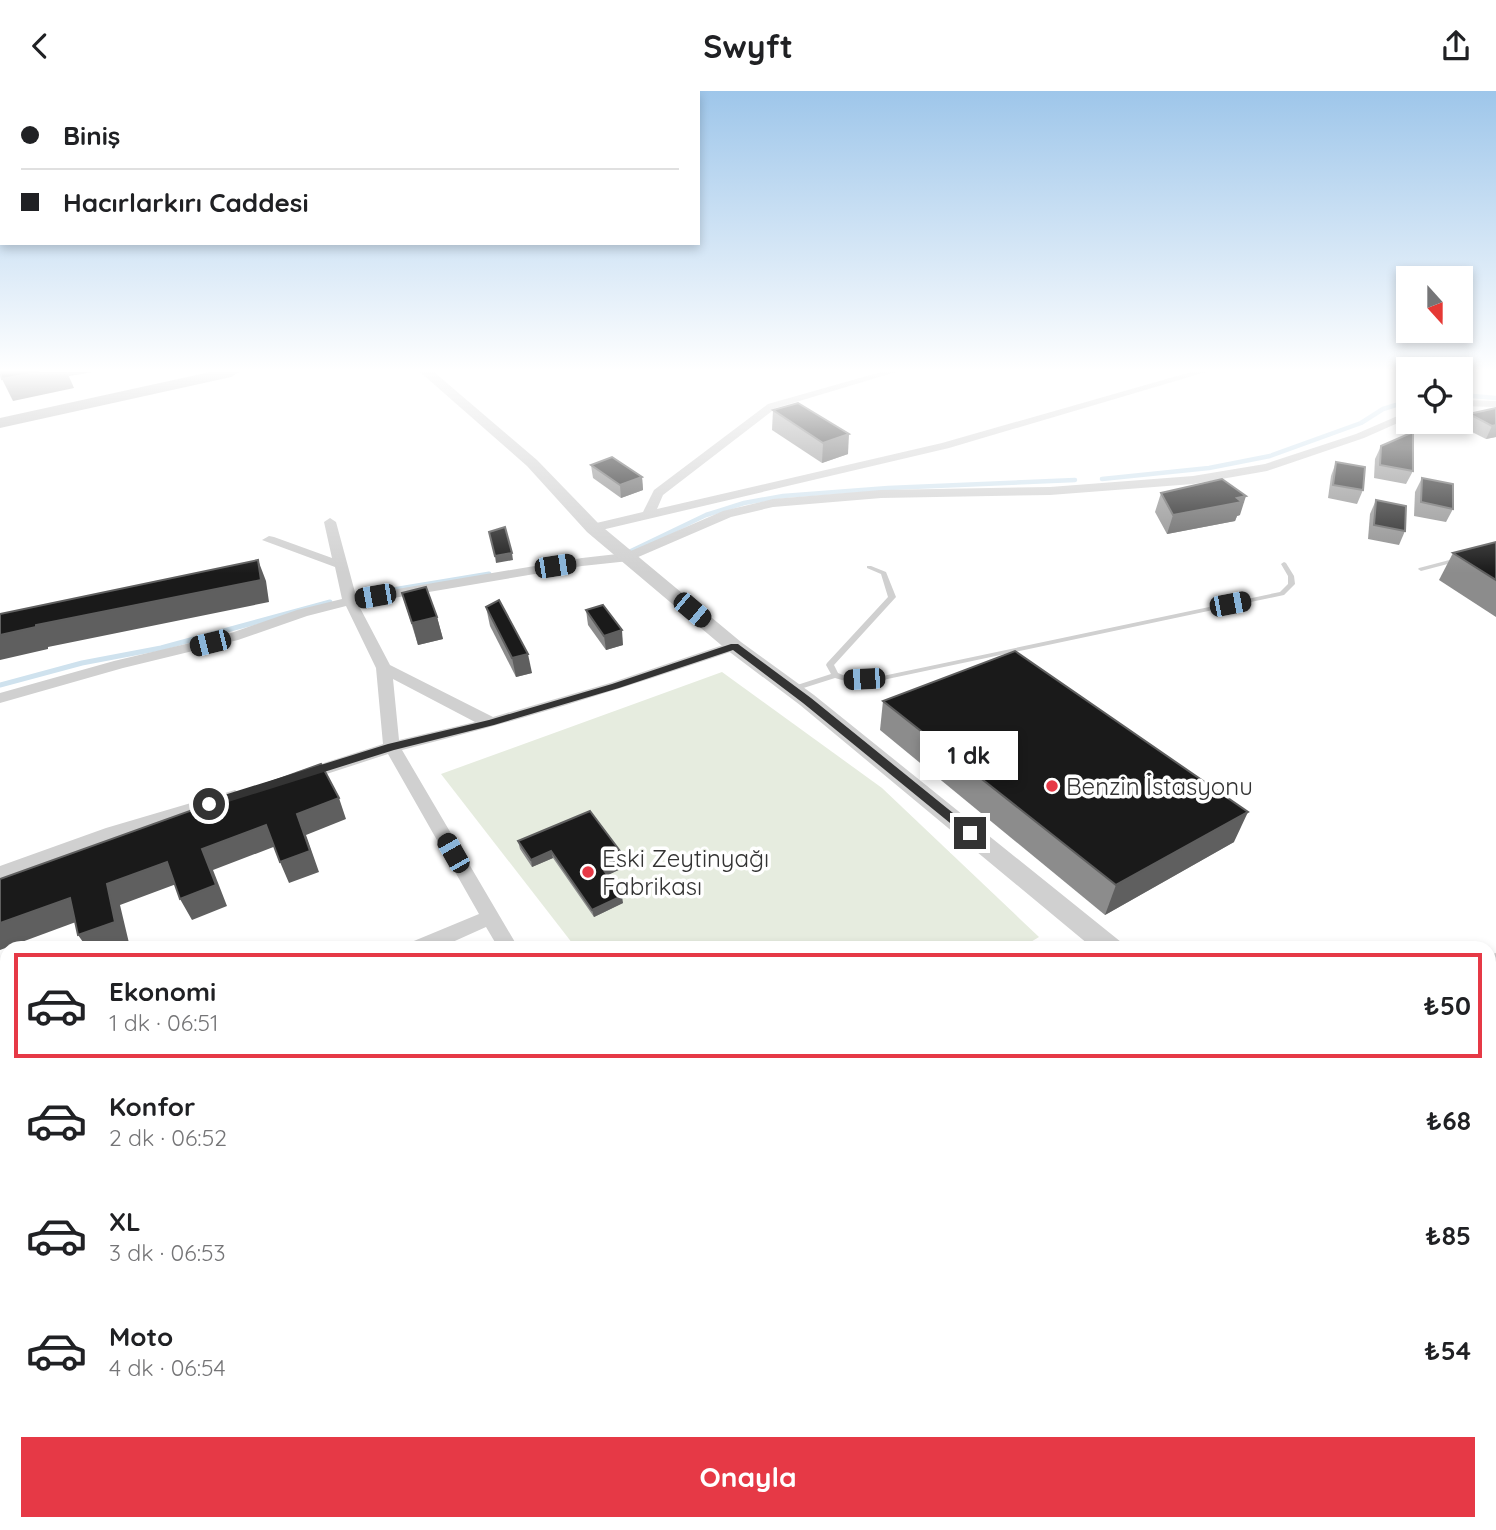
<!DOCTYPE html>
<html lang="tr">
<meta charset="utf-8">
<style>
body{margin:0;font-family:Quicksand,sans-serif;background:#f2f2f2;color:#202124;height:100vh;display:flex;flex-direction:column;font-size:26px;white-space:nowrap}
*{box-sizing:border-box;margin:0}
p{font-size:23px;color:#757577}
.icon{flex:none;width:38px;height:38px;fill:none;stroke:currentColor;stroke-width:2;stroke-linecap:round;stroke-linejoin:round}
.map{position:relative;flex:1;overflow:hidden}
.side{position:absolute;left:0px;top:850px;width:1496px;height:590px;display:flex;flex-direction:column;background:#fff;border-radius:21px 21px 0 0;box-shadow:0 4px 10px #0003}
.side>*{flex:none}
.guide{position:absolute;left:0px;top:0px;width:700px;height:154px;box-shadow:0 4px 10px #0003;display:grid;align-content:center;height:154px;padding:0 21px;background:#fff}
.needle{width:46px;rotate:159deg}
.tools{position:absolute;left:1396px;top:175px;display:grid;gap:14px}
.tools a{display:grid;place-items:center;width:77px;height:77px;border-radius:0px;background:#fff;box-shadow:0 4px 10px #0003;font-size:35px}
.end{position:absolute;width:32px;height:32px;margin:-16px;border:9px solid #333;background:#fff;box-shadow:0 0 0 4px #fff}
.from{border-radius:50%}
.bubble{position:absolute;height:49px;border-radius:0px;background:#fff;box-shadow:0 4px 10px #0003;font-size:23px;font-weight:700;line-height:49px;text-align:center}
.car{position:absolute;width:21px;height:42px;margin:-21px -10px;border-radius:9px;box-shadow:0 0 5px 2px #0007;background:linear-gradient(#222 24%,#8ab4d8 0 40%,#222 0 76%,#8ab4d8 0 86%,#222 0)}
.guide b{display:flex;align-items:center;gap:24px;height:66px;font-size:26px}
.guide b+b{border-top:2px solid #e0e0e0}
.guide i{width:18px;height:18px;background:#202124}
ul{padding:12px 0 0;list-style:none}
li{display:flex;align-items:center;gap:21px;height:105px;margin:0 14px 10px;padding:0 7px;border:4px solid transparent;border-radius:0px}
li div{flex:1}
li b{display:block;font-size:26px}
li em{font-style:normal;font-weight:700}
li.current{border-color:#e63946}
li>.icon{width:63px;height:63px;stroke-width:1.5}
.primary-button{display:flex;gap:14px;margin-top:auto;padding:14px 21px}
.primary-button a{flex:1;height:80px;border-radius:0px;background:#e63946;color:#fff;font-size:28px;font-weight:700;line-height:80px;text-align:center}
header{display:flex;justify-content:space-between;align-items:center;height:91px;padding:0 21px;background:#fff;font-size:32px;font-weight:700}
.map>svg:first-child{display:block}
.green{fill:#e6ecdf}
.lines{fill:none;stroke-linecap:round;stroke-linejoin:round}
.stream-far1{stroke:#cfe2ee;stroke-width:4.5}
.stream{stroke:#cfe2ee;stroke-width:5}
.service{fill:#d0d0d0;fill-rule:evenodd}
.minor{fill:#d0d0d0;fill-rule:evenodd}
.tertiary{fill:#d0d0d0;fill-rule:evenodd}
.primary{fill:#ababab;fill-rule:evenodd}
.wall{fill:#8c8c8c}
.shaded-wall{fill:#5f5f5f}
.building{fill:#1a1a1a;stroke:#5f5f5f;stroke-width:2}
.route{fill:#333}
.poi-dot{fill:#e63946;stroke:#fff;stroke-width:2.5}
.labels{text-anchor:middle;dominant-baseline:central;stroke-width:7;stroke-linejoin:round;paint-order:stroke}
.poi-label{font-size:24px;fill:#333;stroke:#fff;text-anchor:start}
</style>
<header><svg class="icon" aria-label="back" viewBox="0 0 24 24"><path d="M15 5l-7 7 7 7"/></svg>Swyft<svg class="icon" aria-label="share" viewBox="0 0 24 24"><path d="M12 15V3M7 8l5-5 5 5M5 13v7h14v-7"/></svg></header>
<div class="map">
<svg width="1496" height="1439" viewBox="0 0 1496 1439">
<rect width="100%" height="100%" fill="#fff"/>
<path class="green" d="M722,581L882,697L1039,846L1019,858L576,857L441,683Z"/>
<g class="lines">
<g class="stream-far1">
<path d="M1461,304L1496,307"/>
<path d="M1102,388L1209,377L1270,365L1361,332L1383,318L1409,310"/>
<path d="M631,460L706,424L744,412L783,405L888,397L1075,389"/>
</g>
<g class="stream">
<path d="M368,503L489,483"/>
<path d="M0,594L82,572L161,557L330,511"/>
</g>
<g class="service">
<path d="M1457,467L1460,469L1459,470L1421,480L1418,478L1419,477Z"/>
<path d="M1284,471L1286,472L1294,485L1295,493L1284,504L878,590L849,591L835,587L794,600L790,598L791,596L831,583L826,574L827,572L888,506L881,483L867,477V475H871L886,481L896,506L834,574L838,582L850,587L878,586L1280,501L1288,493V485L1281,473Z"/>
<path d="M1489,928L1496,932V942L1489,939Z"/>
</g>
<g class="minor">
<path d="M881,281H896L776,317L663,404L657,418L942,352L1191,281H1206L949,357L593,441L587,437L588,434L643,421L654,399L768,313Z"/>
<path d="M1461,309L1496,310V316L1461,315Z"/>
<path d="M1409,320V327L1364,347L1267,380L1193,393L1050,404L881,407L773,416L731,426L629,470L582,475L358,513L390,574L493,626L610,592L729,552L734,551L741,555L739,558C628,596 516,631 402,659L519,858H499L486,836L437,858H406L409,852L479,823L388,663L302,691L294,685L296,681L383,653L376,577L346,515L307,525L238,549L123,577L0,612V602L114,570L228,543L297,519L342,508L335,476L262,449L269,445L274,446L332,467L324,431L330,427L336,431L356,505L582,467L626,462L723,420L773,408L881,399L1050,396L1193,385L1265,373L1356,343ZM393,588L475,631L399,649Z"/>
<path d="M235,699L244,705L241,709L118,747L0,789V775L106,737Z"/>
<path d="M1496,862V878L1489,880V864Z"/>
<path d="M7,1022V1043L0,1045V1024Z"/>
<path d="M7,1195V1222L0,1225V1198Z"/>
<path d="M414,1433H443L445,1439H415Z"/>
<path d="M1002,1433H1033L1031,1439H999Z"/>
</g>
<g class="tertiary">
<path d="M420,281H434L537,369L599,433L741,551L814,604L1121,851L1125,858H1094L800,614L727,559L587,441L527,375Z"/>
<path d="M1489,1155L1496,1158V1193L1489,1190Z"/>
</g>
<path class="primary" d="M210,281H239L231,286L0,337V327Z"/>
</g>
<g class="wall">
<path d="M1496,317V346L1486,348L1462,336L1469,323Z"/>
<path d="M773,319L848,363L822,372L772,339Z"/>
<path d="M1381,355L1413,380L1406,393L1374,387L1375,368Z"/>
<path d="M1336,371L1363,399L1357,413L1328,407L1331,385Z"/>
<path d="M591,374L642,386L643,399L621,407L593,387Z"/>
<path d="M1422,387L1453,418L1446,431L1414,425L1415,401Z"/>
<path d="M1161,402L1240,424L1237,425L1235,430L1167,443L1155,421Z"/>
<path d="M1376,409L1405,440L1399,454L1368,448L1370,423Z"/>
<path d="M1496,451V526L1439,489L1453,462Z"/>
<path d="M402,502L437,526L443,548L418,554Z"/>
<path d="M486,516L532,582L516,586L490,535Z"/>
<path d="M586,519L623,554L606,559L588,534Z"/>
<path d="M883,610L1234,751L1105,824L880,639Z"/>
<path d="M518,750L626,768L627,775L607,784L623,812L594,826L553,767L532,776L520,758Z"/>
</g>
<g class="shaded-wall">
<path d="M39,281H67L74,297L13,310L2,288Z"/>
<path d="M67,281H93L69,285Z"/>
<path d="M1496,334V346L1486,348L1492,335Z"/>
<path d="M849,343L848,363L822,372L823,352Z"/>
<path d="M642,386L643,399L621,407L620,394Z"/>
<path d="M1246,405L1240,424L1237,425L1235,430L1167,443L1173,424Z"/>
<path d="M512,462L513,469L496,472L495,465Z"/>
<path d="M258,469L266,490L269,511L48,556V558L0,569V544Z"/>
<path d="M437,526L443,548L418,554L412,532Z"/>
<path d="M622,539L623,554L606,559L604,545Z"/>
<path d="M528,563L532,582L516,586L512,567Z"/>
<path d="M339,707L346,728L306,744L319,781L289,792L280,771L297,723Z"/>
<path d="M1248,721L1234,751L1105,824L1116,794Z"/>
<path d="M266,734L276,755L213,779L227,815L192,829L180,808L202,758Z"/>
<path d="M551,760L553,767L532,776L531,769Z"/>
<path d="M626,768L627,775L604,786L603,778Z"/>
<path d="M167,771L179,792L120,814L129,852L113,858H88L78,844L107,793Z"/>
<path d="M622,805L623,812L594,826L592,819Z"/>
<path d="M70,807L84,828L0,859V832Z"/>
<path d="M7,1266V1304L0,1307V1270Z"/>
</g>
<g class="building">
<path d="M0,281H39L2,288Z"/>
<path d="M798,312L849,343L823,352L773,319Z"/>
<path d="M1496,317V334L1492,335L1469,323Z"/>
<path d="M1413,341V380L1380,374L1381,355Z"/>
<path d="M612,366L642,386L620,394L591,374Z"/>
<path d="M1336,371L1365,376L1363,399L1333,394Z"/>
<path d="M1422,387L1453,393V418L1421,411Z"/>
<path d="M1222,388L1246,405L1237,407L1242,411L1173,424L1161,402Z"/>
<path d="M1376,409L1406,415L1405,440L1374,434Z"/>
<path d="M505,436L512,462L495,465L489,441Z"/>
<path d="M1496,451V489L1453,462Z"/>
<path d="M258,469L261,489L36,534V536L0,544V523Z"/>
<path d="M426,496L437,526L412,532L402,502Z"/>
<path d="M499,509L528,563L512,567L486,516Z"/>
<path d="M603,514L622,539L604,545L586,519Z"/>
<path d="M1015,560L1248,721L1116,794L883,610Z"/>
<path d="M321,673L339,707L297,723L310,760L280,771L266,734L202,758L216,794L180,808L167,771L107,793L115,831L78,844L70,807L0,832V788Z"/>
<path d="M590,720L626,768L603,778L622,805L592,819L551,760L531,769L518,750Z"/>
<path d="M7,1210V1266L0,1270V1214Z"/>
</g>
<linearGradient id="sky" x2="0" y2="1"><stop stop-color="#9ec6ea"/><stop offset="0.58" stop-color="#fff"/><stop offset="1" stop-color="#fff" stop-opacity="0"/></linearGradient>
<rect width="1496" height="482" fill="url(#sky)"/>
<path class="route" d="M731,553H738L811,607L974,739V745H966L803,612L733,559L619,597L494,634L394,659L209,717L204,713L205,710L388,653L489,629L612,593Z"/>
<g class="poi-dot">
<circle cx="1052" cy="695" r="7"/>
<circle cx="588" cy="781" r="7"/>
</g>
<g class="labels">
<g class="poi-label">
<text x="1066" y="695">Benzin İstasyonu</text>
<text x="602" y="767">Eski Zeytinyağı<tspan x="602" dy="28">Fabrikası</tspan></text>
</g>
</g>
</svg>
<div class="tools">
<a><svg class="needle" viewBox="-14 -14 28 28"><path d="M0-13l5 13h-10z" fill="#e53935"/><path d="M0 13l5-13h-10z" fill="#757577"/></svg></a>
<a><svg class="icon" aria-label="locate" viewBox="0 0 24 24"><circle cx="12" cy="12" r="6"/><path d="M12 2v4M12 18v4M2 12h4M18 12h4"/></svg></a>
</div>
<i class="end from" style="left:209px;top:713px"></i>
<i class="end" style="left:970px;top:742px"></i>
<div class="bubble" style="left:920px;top:640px;width:98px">1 dk</div>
<i class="car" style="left:555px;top:475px;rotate:81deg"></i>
<i class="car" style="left:375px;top:505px;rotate:260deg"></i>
<i class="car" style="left:1230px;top:513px;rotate:79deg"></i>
<i class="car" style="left:692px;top:519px;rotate:130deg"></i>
<i class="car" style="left:210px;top:552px;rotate:256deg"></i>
<i class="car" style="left:864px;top:588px;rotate:267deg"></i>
<i class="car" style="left:453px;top:762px;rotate:330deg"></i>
<div class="guide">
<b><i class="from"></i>Biniş</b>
<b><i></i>Hacırlarkırı Caddesi</b>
</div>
<section class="side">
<ul>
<li class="current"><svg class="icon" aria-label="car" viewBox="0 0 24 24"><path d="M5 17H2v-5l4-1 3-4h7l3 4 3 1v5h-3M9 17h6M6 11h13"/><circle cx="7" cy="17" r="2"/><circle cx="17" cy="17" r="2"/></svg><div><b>Ekonomi</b><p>1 dk · 06:51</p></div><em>₺50</em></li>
<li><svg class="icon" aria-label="car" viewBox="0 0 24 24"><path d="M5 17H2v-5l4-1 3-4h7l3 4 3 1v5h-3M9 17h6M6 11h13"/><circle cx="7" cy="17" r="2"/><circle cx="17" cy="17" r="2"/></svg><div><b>Konfor</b><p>2 dk · 06:52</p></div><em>₺68</em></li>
<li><svg class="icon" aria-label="car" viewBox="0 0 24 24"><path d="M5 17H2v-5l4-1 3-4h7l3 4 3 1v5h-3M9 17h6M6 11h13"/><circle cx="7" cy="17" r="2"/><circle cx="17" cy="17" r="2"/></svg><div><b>XL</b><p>3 dk · 06:53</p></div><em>₺85</em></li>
<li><svg class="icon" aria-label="car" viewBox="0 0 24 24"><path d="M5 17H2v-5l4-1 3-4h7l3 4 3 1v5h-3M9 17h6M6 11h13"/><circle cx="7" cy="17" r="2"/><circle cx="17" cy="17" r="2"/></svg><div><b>Moto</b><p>4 dk · 06:54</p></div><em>₺54</em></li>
</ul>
<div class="primary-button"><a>Onayla</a></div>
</section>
</div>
